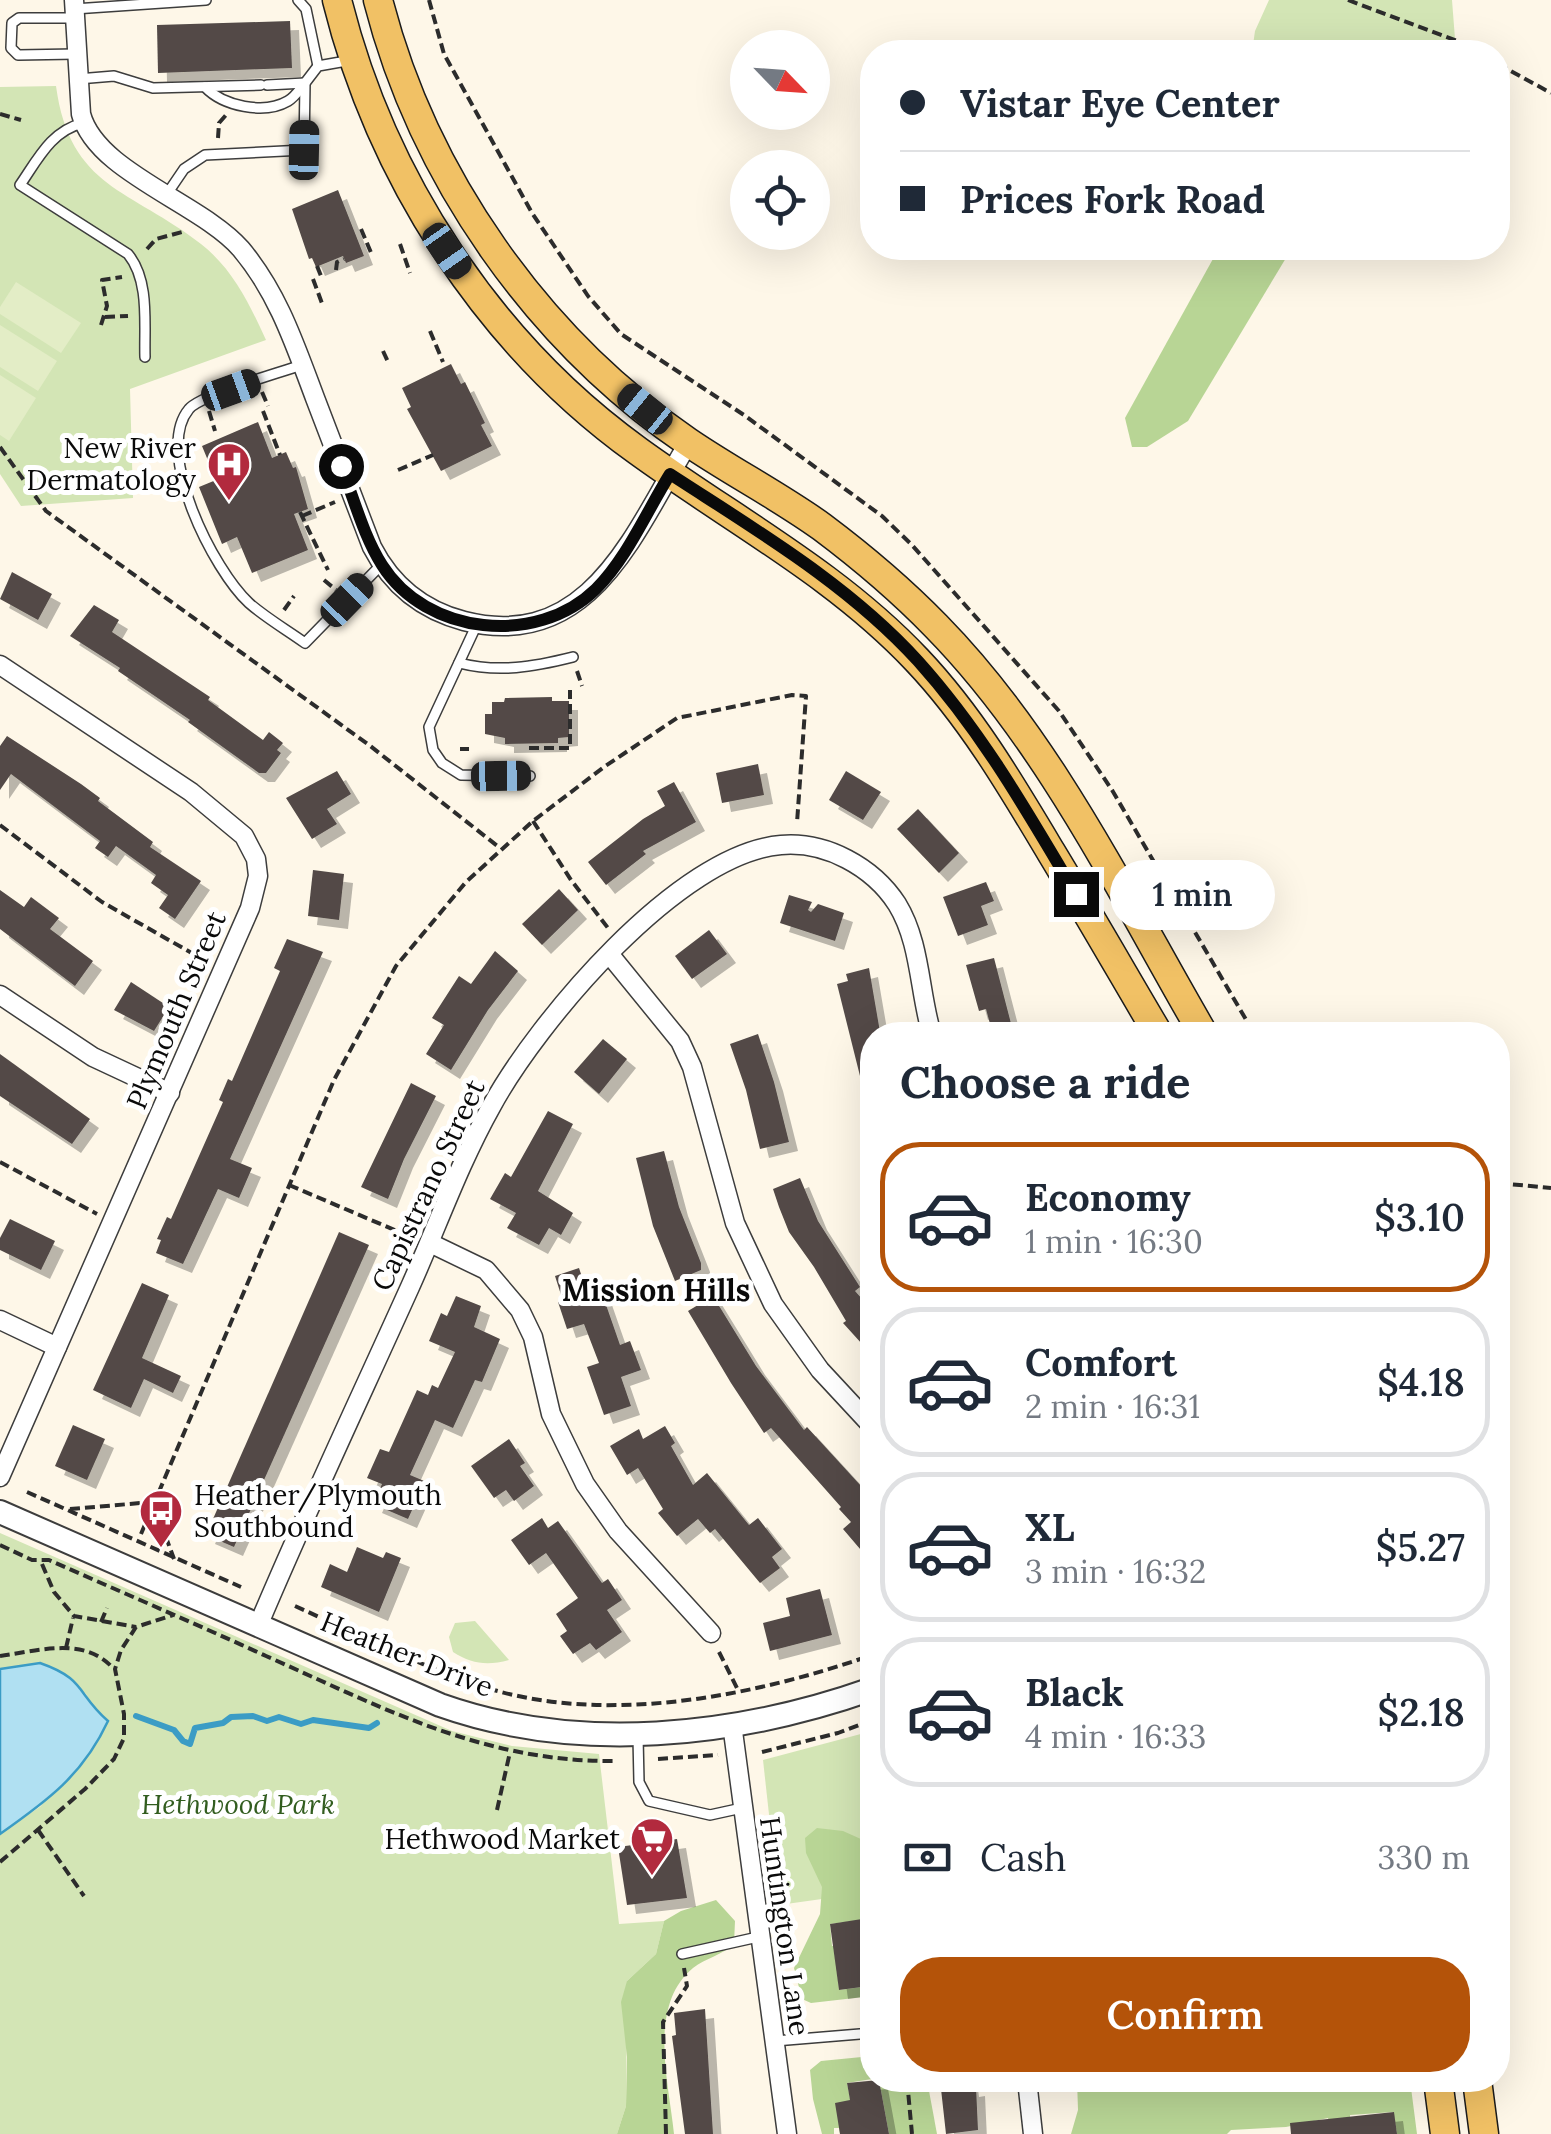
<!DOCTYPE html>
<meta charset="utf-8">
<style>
body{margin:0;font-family:Lora,serif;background:#f2f2f3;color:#1f2937;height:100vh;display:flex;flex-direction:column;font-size:38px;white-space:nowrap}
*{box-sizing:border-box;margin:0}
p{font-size:32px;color:#747a83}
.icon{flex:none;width:55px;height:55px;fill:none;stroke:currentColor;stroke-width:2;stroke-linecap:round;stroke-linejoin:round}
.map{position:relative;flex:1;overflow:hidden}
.side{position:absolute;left:860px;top:1022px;width:650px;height:1070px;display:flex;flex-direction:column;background:#fff;border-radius:40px;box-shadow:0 10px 40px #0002}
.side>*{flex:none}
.banner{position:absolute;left:860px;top:40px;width:650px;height:220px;border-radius:40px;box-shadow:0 10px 40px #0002;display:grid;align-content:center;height:220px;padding:0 40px;background:#fff}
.needle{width:65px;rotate:115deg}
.controls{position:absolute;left:730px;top:30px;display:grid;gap:20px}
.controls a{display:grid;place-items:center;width:100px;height:100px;border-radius:50%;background:#fff;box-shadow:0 10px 40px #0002;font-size:50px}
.end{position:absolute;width:45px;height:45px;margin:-22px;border:12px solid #0a0a0a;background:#fff;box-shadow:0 0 0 5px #fff}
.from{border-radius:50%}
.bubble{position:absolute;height:70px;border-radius:35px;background:#fff;box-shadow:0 10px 40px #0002;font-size:32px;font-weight:600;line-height:70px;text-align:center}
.car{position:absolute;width:30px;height:60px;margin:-30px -15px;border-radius:12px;box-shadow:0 0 8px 2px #0007;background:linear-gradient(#222 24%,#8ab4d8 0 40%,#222 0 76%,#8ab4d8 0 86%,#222 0)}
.banner b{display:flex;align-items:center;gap:35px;height:95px;font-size:38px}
.banner b+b{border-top:2px solid #e0e1e3}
.banner i{width:25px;height:25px;background:#1f2937}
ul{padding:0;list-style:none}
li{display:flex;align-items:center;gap:30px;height:150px;margin:0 20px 15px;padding:0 20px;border:5px solid #e0e1e3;border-radius:40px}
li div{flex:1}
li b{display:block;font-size:38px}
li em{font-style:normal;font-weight:600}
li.selected{border-color:#b45309}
li>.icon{width:90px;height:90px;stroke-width:1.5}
h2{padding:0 40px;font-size:45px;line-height:120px}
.pay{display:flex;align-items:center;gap:25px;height:110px;padding:0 40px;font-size:38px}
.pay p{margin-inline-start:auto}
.button{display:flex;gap:20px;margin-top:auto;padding:20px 40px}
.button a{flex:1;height:115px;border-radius:40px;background:#b45309;color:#fff;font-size:40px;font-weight:600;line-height:115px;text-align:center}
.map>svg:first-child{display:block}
.green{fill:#d3e5b5}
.forest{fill:#b8d595;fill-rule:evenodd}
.pitch{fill:#e3edc6}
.water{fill:#b0e0f2;stroke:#3b9cc5;stroke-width:2.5}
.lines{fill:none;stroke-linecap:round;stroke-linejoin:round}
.stream{stroke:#3b9cc5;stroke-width:6}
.building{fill:#524a47;filter:url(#shadow)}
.service-casing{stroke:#3d3d3d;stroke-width:12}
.minor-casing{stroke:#3d3d3d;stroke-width:21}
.tertiary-casing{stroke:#3d3d3d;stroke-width:26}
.primary-casing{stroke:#1b1b1b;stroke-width:31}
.path{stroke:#2c2c2c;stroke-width:4;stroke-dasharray:10 5;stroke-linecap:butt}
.service{stroke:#fff;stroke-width:9}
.minor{stroke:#fff;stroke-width:18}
.tertiary{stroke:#fff;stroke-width:22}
.primary{stroke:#f1c165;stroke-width:28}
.route{stroke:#0a0a0a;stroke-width:12}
.labels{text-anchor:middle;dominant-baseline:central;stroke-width:10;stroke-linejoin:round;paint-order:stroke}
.poi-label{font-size:28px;fill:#0a0a0a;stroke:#fff;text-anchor:end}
.street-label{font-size:28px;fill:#0a0a0a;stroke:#fff}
.park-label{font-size:28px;font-style:italic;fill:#325d1f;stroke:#fff}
.neighbourhood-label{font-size:30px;font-weight:bold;fill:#0a0a0a;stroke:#fff}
</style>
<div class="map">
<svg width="1551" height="2134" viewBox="0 0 1551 2134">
<defs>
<filter id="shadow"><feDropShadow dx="9" dy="9" stdDeviation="0" flood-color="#0004"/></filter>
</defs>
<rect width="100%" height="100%" fill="#fef7e8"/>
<g class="green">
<path d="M1269,0H1452L1456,52H1351L1348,48H1323L1320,52H1252L1255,31Z"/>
<path d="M56,86C70,189 131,189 201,244C233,269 250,305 266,340L130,389L133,498L21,506L0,474V87Z"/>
<path d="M0,1533L452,1731L512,1746L599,1754L619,1924L664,1921L656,1954L627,1981L626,2106L617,2134H0V1834L41,1806L93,1708L86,1694L40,1663L0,1669Z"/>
<path d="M475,1621L509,1660C487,1666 472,1664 453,1652L449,1637L455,1623Z"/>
<path d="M872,1731V1892L779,1905L763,1760Z"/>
</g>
<g class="forest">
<path d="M1219,248H1292L1188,421L1147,447H1132L1125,418Z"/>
<path d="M817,1828L843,1831L872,1844V1996L811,2003L802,1999L794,1968L820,1914L822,1887L806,1853L805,1838ZM862,1920L869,1986L839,1990L836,1946H832L830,1924Z"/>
<path d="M716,1900L735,1921L734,1944C722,1955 706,1958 693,1968C647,2006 669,2082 674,2134H617L626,2106L627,2057L621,2002L627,1981L656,1954L664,1921L681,1911Z"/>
<path d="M872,2056V2079L847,2083L857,2134H840L839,2128H834V2134H822L813,2099L810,2070L821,2061Z"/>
<path d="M879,2080H927L937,2134H889Z"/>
<path d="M1077,2080H1410L1417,2134H1397L1393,2112L1350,2115V2120L1329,2123L1328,2118L1286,2127L1231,2130L1227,2134H1071L1078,2110Z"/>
</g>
<g class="pitch">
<path d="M16,282L81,323L61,353L0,314V307Z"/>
<path d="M0,325L57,361L38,391L0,367Z"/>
<path d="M0,375L36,398L9,441L0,435Z"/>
</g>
<path class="water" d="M40,1663C86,1679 76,1693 108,1721C83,1775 47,1801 0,1834V1669Z"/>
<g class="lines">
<path class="stream" d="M136,1716L174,1730L183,1741L190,1744L195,1728L223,1723L231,1717L253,1716L267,1721L279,1717L301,1724L313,1720L369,1728L377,1723"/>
</g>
<g class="building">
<path d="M290,21L292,68L158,73L157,25Z"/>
<path d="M338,190L364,256L346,263L343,256L316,267L312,258L309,259L292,209Z"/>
<path d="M451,364L461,384L465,382L485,423L481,425L492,446L441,471L407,409L411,407L402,388Z"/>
<path d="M258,422L272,458L286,452L293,468L296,467L308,509L294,514L308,550L252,573L237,537L222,544L199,487L216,480L202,446Z"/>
<path d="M12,572L52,594L38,620L0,599Z"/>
<path d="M94,605L119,620L112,632L210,697L208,700L263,740L269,732L283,743L277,750L281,753L266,773H259L188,722L190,720L118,671L120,668L70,636Z"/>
<path d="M552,697V701H569V737L558,738V743L505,744V738L485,734V714H492V702H504L505,698Z"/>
<path d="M7,736L81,784L100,798L98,801L153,842L150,847L201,881L175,919L159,908L168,895L151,883L156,875L116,846L108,857L95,848L100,841L11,774L0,790V746Z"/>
<path d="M758,764L764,795L722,803L716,773Z"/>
<path d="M337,771L351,794L327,809L337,824L312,839L286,798Z"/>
<path d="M846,771L881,792L863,820L829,800Z"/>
<path d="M674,782L696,822L643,851L646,854L606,885L588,862L643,819L665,806L657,791Z"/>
<path d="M918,809L959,853L939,873L897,829Z"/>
<path d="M313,870L344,874L339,920L308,916Z"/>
<path d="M986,882L994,901L981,906L988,925L958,936L943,897Z"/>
<path d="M559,889L578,910L542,945L522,924Z"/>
<path d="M0,890L24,907L31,897L59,918L50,929L93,961L75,986L0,929Z"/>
<path d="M789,895L812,902L808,910L811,912L818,904L844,913L835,941L780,923Z"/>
<path d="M709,930L727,954L692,979L675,956Z"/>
<path d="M287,939L323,952L230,1159L252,1168L239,1198L218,1189L183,1264L156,1253L161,1240L157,1239L167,1217L171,1219L223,1102L219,1100L228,1079L232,1081L266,1003L280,971L274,968Z"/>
<path d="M495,951L518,971L488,1010L451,1070L426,1054L444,1025L432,1018L459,976L471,984Z"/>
<path d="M994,958L1014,1035H993L986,1009L979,1011L966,965Z"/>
<path d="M869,968L880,1032L872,1033V1099L866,1100L837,984L848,981L846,974Z"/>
<path d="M131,982L169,1007L154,1031L114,1010Z"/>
<path d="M758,1034L774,1082L789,1142L760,1149L746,1090L730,1044Z"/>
<path d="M603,1039L627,1059L599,1094L574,1072Z"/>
<path d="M0,1054L90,1119L72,1144L0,1096Z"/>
<path d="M411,1083L436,1096L404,1159L388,1199L361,1187Z"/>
<path d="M548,1111L573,1124L538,1191L573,1213L561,1235L549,1228L539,1245L507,1228L516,1213L490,1199L505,1173L511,1177Z"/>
<path d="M664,1151L679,1207L701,1263V1270L675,1281L653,1226L636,1158Z"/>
<path d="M800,1178L818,1221L860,1287L855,1291L872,1310V1355L843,1323L846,1321L814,1267L789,1232L779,1207L773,1189Z"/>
<path d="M10,1219L55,1241L41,1270L0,1250V1238Z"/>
<path d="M339,1232L369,1245L234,1547L206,1535Z"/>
<path d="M579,1268L583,1280L596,1276L620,1345L630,1341L641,1370L621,1377L631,1406L604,1415L587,1367L599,1363L584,1324L567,1329L558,1302L563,1301L555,1276Z"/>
<path d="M142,1283L169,1295L142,1358L181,1376L173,1393L144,1379L131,1408L93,1390Z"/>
<path d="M456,1296L481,1306L474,1327L500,1339L482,1382L475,1380L453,1428L435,1420L410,1475L429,1483L421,1501L417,1499L408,1519L373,1504L382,1484L367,1478L380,1449L389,1452L417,1390L428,1395L432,1385L438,1388L455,1352L429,1341L441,1313L447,1316Z"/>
<path d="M713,1296L756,1366L804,1430L807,1427L872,1498V1563L843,1529L851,1522L839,1509L841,1507L771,1428L764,1433L731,1383L688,1311Z"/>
<path d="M73,1425L105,1439L87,1480L55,1466Z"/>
<path d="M665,1426L675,1443L671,1446L693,1485L707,1473L749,1525L758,1518L782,1549L772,1557L780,1568L760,1583L715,1529L710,1533L698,1519L677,1536L658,1513L663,1509L638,1468L627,1475L610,1446L639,1429L643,1439Z"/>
<path d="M509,1439L525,1463L520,1466L534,1486L514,1501L506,1490L494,1498L471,1466Z"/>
<path d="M542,1518L548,1528L558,1521L602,1583L608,1579L622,1600L607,1610L622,1632L596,1650L590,1643L573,1654L560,1636L567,1631L556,1614L578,1598L546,1553L529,1565L511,1540Z"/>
<path d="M357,1547L383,1558L386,1552L401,1558L379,1612L321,1587L330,1564L347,1572Z"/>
<path d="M820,1589L832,1635L770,1651L763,1623L790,1616L786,1598Z"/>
<path d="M677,1839L687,1898L627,1905L618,1847Z"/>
<path d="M862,1919L869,1986L839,1990L830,1924Z"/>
<path d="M705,2009L713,2134H685L672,2036L676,2035L674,2013Z"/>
<path d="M879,2080L889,2134H840L835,2103L850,2100L847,2083Z"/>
<path d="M940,2080H969L970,2088L976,2087L978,2130L946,2134Z"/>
<path d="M1394,2112L1397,2134H1291L1290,2123Z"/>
</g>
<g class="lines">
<g class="service-casing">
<g id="service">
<path d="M298,0L306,9L318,66"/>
<path d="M74,9L206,0"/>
<path d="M75,18H19L12,23L11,48L18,55L76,54"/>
<path d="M78,79L114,76L153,88L261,85"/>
<path d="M267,85L305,83"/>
<path d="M205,87C223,106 264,115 288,101C295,97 300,89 305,83"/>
<path d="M83,123C51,131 38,159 20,185L128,254C150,281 144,324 145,357"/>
<path d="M167,194L184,169L205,155L304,150L305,83L318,66L352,60"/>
<path d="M302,365C281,372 200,395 189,409C153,452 214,571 249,603C266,618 287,630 305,643L381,565"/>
<path d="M477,624L429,727L433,750L442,763L461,775L530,776"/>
<path d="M459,663C499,673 533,667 573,657"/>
<path d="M638,1737L639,1782L649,1801L710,1815L742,1808"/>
<path d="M682,1954L758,1937"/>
<path d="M775,2041L872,2033"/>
</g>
</g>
<g class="minor-casing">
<g id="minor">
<path d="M74,0L81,114C96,172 201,203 241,249C278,293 295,345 315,398C334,447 353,497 372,547C392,586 422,610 464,621C591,653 635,530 689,442"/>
<path d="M0,665L191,792L244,836L256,859L258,876L250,908L0,1477"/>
<path d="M610,955L680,1041L692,1067L735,1223L773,1304L820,1370L872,1426"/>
<path d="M0,995L93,1057L170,1093"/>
<path d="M430,1243L486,1270L520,1310L533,1337L551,1414L585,1484L618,1531L711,1633"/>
<path d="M0,1320L57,1347"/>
<path d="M258,1626C306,1512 359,1400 410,1287C437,1227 459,1164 491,1107C537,1022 679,853 781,845C826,841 873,867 897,904C921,943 919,992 932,1035"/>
<path d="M732,1724L787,2134"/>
<path d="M1027,2080L1033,2134"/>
</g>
</g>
<g class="tertiary-casing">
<path id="tertiary" d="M0,1512L440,1705C578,1754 736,1737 872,1689"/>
</g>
<g class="primary-casing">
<g id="primary">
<path d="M337,0C381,178 489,344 638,451C733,520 836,574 917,660C971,717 1011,785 1051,852C1088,913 1123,974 1159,1035"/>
<path d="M378,0C423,176 537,339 688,442C732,472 779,496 822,527C862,557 901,590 936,626C1050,742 1123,896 1204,1035"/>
<path d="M1438,2080L1445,2134"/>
<path d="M1477,2080L1484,2134"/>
</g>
</g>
<g class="path">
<path d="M429,0L444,54L532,213L588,296L621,334L744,415L882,516L912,545L1059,711L1112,790L1255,1035"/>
<path d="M1348,0L1460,42L1478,52"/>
<path d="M1498,64L1551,93"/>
<path d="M0,114L21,120"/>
<path d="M218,138L219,123L226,115"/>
<path d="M361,229L372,255"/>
<path d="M400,244L410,273"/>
<path d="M147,249L156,239L186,231"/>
<path d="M317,266L321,276"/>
<path d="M336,270L337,262L344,259"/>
<path d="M313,279L323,306"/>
<path d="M105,317L128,316"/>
<path d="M101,325L107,306L102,280L122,277"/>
<path d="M430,331L443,362"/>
<path d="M383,351L389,364"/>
<path d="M262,392L268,406"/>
<path d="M209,411L215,431"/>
<path d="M263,411L280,455"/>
<path d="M0,447L46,511L369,745L500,848"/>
<path d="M398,470L433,455"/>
<path d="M300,512L328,570"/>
<path d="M302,516L335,502"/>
<path d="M324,580L336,590"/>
<path d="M284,610L294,596"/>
<path d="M577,671L582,686"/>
<path d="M529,748H570V690"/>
<path d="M460,749H469"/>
<path d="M533,821L571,880L608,928"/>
<path d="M0,825L102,902L204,960"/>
<path d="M0,1162L97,1214"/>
<path d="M1498,1183L1551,1188"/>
<path d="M289,1185L411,1237"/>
<path d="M27,1492L241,1587"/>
<path d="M70,1509L153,1502L174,1559"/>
<path d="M141,1534L334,1080L396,966L466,882L533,821L604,767L677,718L792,695L806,696L797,823"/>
<path d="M0,1545L32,1560H49C121,1592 194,1623 266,1656C381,1707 483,1762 613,1761"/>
<path d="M42,1564L54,1592L74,1616L136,1627"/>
<path d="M295,1606C357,1634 419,1666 484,1687C606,1726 755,1696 872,1655"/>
<path d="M101,1622L107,1608"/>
<path d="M66,1648L73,1618"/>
<path d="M719,1652L739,1692"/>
<path d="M0,1656C38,1651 84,1636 113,1668"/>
<path d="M762,1752L838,1733L872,1720"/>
<path d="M658,1759L718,1755"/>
<path d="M497,1810L510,1752"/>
<path d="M38,1830L84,1896"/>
<path d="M0,1862L85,1789L114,1759L124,1738V1714L115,1669L121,1650L136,1627L173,1615"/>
<path d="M907,2080L912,2134"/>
<path d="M666,2134L663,2022L687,1986L684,1968"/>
</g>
<use href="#service" class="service"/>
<use href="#minor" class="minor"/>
<use href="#tertiary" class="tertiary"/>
<use href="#primary" class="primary"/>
</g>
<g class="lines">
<path class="route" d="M341,466C354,498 363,535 382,565C426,635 537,647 596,589C627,558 647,511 670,474C756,530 848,584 918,661C982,732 1028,813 1076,894"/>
</g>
<defs>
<g id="hospital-pin" transform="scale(2.25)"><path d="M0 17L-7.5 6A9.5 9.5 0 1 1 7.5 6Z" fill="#b22a3e" stroke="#fff"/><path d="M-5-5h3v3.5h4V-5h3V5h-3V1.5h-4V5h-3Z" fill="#fff"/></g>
<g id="bus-pin" transform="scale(2.25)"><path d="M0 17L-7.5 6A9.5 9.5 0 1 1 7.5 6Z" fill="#b22a3e" stroke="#fff"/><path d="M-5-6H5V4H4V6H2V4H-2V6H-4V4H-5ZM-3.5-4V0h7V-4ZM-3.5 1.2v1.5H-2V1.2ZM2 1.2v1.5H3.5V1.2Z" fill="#fff"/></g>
<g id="supermarket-pin" transform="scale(2.25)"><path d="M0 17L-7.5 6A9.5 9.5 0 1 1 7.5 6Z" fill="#b22a3e" stroke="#fff"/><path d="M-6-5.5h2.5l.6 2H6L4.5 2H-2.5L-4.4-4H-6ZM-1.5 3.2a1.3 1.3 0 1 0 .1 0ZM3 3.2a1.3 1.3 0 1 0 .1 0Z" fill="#fff"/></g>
</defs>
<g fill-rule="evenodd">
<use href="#hospital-pin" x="229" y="464"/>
<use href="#bus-pin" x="161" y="1511"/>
<use href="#supermarket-pin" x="652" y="1839"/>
</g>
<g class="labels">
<g class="poi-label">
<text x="196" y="448">New River<tspan x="196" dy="32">Dermatology</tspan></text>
<text x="194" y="1495" text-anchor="start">Heather/Plymouth<tspan x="194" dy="32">Southbound</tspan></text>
<text x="620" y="1839">Hethwood Market</text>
</g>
<g class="street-label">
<text transform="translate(176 1010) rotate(-67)">Plymouth Street</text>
<text transform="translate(428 1185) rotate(-65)">Capistrano Street</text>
<text transform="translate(407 1654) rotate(22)">Heather Drive</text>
<text transform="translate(785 1926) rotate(82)">Huntington Lane</text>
</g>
<g class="park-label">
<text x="238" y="1804">Hethwood Park</text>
</g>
<g class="neighbourhood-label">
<text x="656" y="1290">Mission Hills</text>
</g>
</g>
</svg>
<div class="controls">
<a><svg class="needle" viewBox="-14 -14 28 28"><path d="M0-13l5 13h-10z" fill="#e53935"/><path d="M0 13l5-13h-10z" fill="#747a83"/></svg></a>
<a><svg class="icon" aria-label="locate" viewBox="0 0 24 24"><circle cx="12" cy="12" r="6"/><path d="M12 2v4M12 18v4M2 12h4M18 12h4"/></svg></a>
</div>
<i class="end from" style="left:341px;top:466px"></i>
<i class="end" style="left:1076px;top:894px"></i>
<div class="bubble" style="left:1110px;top:860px;width:165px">1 min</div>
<i class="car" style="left:304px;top:150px;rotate:1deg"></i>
<i class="car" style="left:447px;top:251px;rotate:145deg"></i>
<i class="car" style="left:231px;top:390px;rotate:70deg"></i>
<i class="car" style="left:645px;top:409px;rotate:309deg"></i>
<i class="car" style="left:347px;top:600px;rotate:44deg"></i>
<i class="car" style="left:501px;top:776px;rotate:89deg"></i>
<div class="banner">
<b><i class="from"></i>Vistar Eye Center</b>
<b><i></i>Prices Fork Road</b>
</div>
<section class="side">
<h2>Choose a ride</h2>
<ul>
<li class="selected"><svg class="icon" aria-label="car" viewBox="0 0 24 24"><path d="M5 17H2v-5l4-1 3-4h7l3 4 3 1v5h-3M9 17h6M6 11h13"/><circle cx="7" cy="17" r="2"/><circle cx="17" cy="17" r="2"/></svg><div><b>Economy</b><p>1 min · 16:30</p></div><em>$3.10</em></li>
<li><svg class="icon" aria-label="car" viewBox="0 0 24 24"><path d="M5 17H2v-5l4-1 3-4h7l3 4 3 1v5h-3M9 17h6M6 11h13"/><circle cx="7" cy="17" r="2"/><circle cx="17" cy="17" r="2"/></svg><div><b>Comfort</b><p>2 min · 16:31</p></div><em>$4.18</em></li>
<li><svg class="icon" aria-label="car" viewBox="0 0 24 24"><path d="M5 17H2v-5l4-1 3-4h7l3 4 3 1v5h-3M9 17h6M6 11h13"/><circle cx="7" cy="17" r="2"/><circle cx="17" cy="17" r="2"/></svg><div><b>XL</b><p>3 min · 16:32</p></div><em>$5.27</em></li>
<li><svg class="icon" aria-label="car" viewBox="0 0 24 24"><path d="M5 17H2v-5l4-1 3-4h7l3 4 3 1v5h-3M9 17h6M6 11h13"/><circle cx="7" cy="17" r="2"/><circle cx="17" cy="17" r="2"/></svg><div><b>Black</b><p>4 min · 16:33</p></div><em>$2.18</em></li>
</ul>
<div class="pay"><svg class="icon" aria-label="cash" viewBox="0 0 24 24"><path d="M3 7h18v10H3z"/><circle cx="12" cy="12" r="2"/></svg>Cash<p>330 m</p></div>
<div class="button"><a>Confirm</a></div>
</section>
</div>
